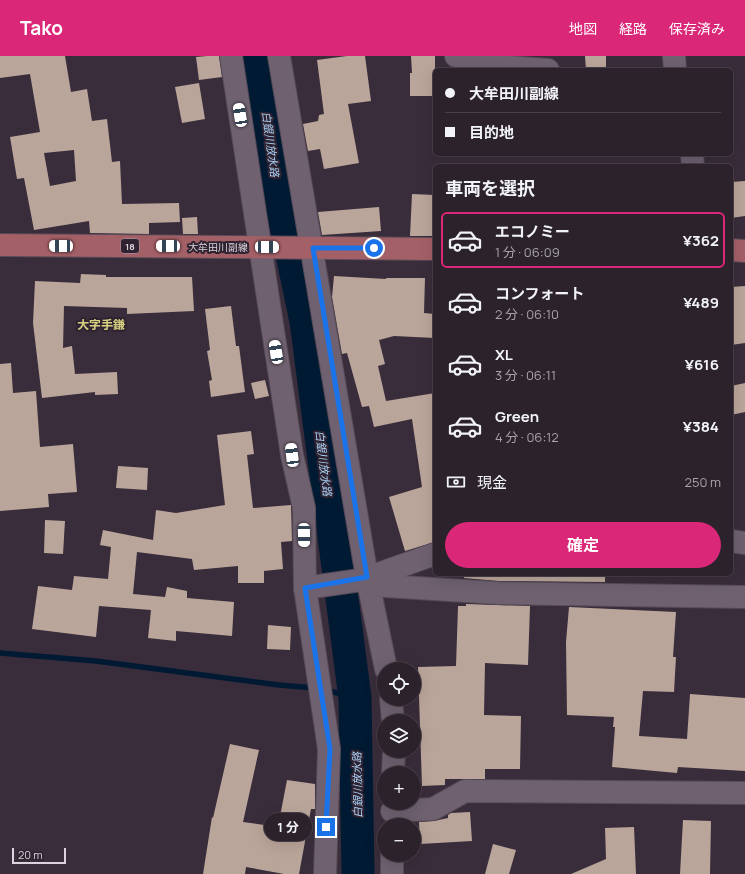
<!DOCTYPE html>
<html lang="ja">
<meta charset="utf-8">
<style>
body{margin:0;font-family:Manrope,"Noto Sans JP",sans-serif;background:#382f38;color:#f1f3f6;height:100vh;display:flex;flex-direction:column;font-size:15px;white-space:nowrap}
*{box-sizing:border-box;margin:0}
p{font-size:13px;color:#a6a4a9}
.icon{flex:none;width:22px;height:22px;fill:none;stroke:currentColor;stroke-width:2;stroke-linecap:round;stroke-linejoin:round}
.map{position:relative;flex:1;overflow:hidden}
.panel{position:absolute;left:433px;top:108px;width:300px;height:412px;display:flex;flex-direction:column;background:#2c222c;border-radius:6px;box-shadow:0 4px 16px #0002,0 0 0 1px #483f48}
.panel>*{flex:none}
.guide{position:absolute;left:433px;top:12px;width:300px;height:88px;border-radius:6px;box-shadow:0 4px 16px #0002,0 0 0 1px #483f48;display:grid;align-content:center;height:88px;padding:0 12px;background:#2c222c}
.controls{position:absolute;left:377px;top:606px;display:grid;gap:8px}
.controls a{display:grid;place-items:center;width:44px;height:44px;border-radius:50%;background:#2c222c;box-shadow:0 4px 16px #0002,0 0 0 1px #483f48;font-size:20px}
.scale{position:absolute;left:12px;bottom:10px;width:54px;box-sizing:border-box;padding-left:4px;border:2px solid #dcd4dd;border-top:0;font-size:11px;line-height:14px;white-space:nowrap;color:#dcd4dd;-webkit-text-stroke:3px #2f2331;paint-order:stroke}
.end{position:absolute;width:18px;height:18px;margin:-9px;border:5px solid #1a73e8;background:#fff;box-shadow:0 0 0 2px #fff}
.from{border-radius:50%}
.bubble{position:absolute;height:28px;border-radius:14px;background:#2c222c;box-shadow:0 4px 16px #0002,0 0 0 1px #483f48;font-size:13px;font-weight:700;line-height:28px;text-align:center}
.car{position:absolute;width:12px;height:24px;margin:-12px -6px;border-radius:5px;box-shadow:0 0 3px 1px #0007;background:linear-gradient(#fff 24%,#345 0 40%,#fff 0 76%,#345 0 86%,#fff 0)}
.guide b{display:flex;align-items:center;gap:14px;height:38px;font-size:15px}
.guide b+b{border-top:1px solid #483f48}
.guide i{width:10px;height:10px;background:#f1f3f6}
ul{padding:0;list-style:none}
li{display:flex;align-items:center;gap:12px;height:56px;margin:0 8px 6px;padding:0 4px;border:2px solid transparent;border-radius:6px}
li div{flex:1}
li b{display:block;font-size:15px}
li em{font-style:normal;font-weight:700}
li.on{border-color:#db2777}
li>.icon{width:36px;height:36px;stroke-width:1.5}
h2{padding:0 12px;font-size:18px;line-height:48px}
.pay{display:flex;align-items:center;gap:10px;height:44px;padding:0 12px;font-size:15px}
.pay p{margin-inline-start:auto}
.primary-button{display:flex;gap:8px;margin-top:auto;padding:8px 12px}
.primary-button a{flex:1;height:46px;border-radius:24px;background:#db2777;color:#fff;font-size:16px;font-weight:700;line-height:46px;text-align:center}
header{display:flex;align-items:center;gap:24px;box-sizing:border-box;height:56px;padding:0 20px;background:#db2777;color:#fff}
header strong{font-size:19px}
nav{display:flex;gap:22px;margin-inline-start:auto;font-size:14px}
.map>svg:first-child{display:block}
.lines{fill:none;stroke-linecap:round;stroke-linejoin:round}
.stream{stroke:#001a34;stroke-width:5.5}
.river{stroke:#001a34;stroke-width:33}
.building{fill:#baa59a;fill-rule:evenodd}
.minor-casing{stroke:#554a56;stroke-width:24}
.major-casing{stroke:#554a56;stroke-width:24}
.minor{stroke:#6f6170;stroke-width:22}
.major{stroke:#a46067;stroke-width:22}
.route{stroke:#1a73e8;stroke-width:5}
.labels{text-anchor:middle;dominant-baseline:central;stroke-width:4;stroke-linejoin:round;paint-order:stroke}
.shield{fill:#2f2331;stroke:#a89fa9;stroke-width:1}
.shield-label{font-size:9px;font-weight:bold;fill:#dcd4dd}
.street-label{font-size:10px;fill:#dcd4dd;stroke:#2f2331}
.water-label{font-size:11px;font-style:italic;fill:#a9cff3;stroke:#2f2331}
.quarter-label{font-size:12px;font-weight:bold;fill:#d8d081;stroke:#2f2331}
</style>
<header>
<strong>Tako</strong>
<nav><a>地図</a><a>経路</a><a>保存済み</a></nav>
</header>
<div class="map">
<svg width="745" height="818" viewBox="0 0 745 818">
<rect width="100%" height="100%" fill="#3a2d3b"/>
<g class="lines">
<g class="stream">
<path d="M0,597L96,605L279,629L315,632"/>
<path d="M326,634L355,642"/>
</g>
<path class="river" d="M259,0L277,127L306,265L355,642L358,818"/>
</g>
<g class="building">
<path d="M0,0H65L71,36L87,33L92,65L107,63L112,106L120,105L122,148L179,147L180,166L149,167V178L90,177L89,165L34,174L24,122L17,123L10,81L40,76L30,18L0,22ZM74,94L76,125L50,130L44,97Z"/>
<path d="M207,0H219L222,21L199,24L196,1Z"/>
<path d="M347,0H365L371,45L348,48L359,107L324,113L320,93L308,95L303,68L318,65L319,59L324,58L317,4Z"/>
<path d="M411,0H435V40H410V17H412Z"/>
<path d="M585,0H606V14H586Z"/>
<path d="M199,27L205,63L182,67L175,31Z"/>
<path d="M745,125V160L731,162V126Z"/>
<path d="M412,138L435,139V180H410Z"/>
<path d="M379,151L381,175L322,179L318,156Z"/>
<path d="M197,161L198,178H183L182,162Z"/>
<path d="M81,218L106,219V221H192L194,255L127,258V252L64,250L63,292L72,290L75,318L117,316L118,338L95,339V336L42,342L33,267L35,225L80,227Z"/>
<path d="M334,220L386,223V222H425L424,257L435,258V282L394,280L379,284L385,308L378,310L386,345L435,337V486L405,495L389,441L422,431L412,363L374,371L369,350L362,351L347,297L342,298L332,241Z"/>
<path d="M745,230V287L731,289V231Z"/>
<path d="M231,250L236,290H239L245,336L211,341L209,325L212,324L207,295L210,294L205,253Z"/>
<path d="M11,307L13,337L36,335L40,391L73,388L77,436L48,438L49,451L0,455V308Z"/>
<path d="M265,324L269,340L255,343L251,327Z"/>
<path d="M745,327V356L731,359V330Z"/>
<path d="M251,375L254,398L247,399L253,452L291,449L292,485L281,486L283,513L264,515V527H238V510L194,514L192,503L137,496L133,538L165,541L167,531L187,535V542L234,546L232,580L176,575V585L148,582L151,554L99,550L96,581L32,573L38,530L72,534L74,520L108,523L111,491L100,489L103,474L153,484L156,454L176,457L225,449L217,379Z"/>
<path d="M118,410L148,412L147,434L116,432Z"/>
<path d="M45,464L65,465L63,498L44,497Z"/>
<path d="M464,518H605V526L498,525L464,522Z"/>
<path d="M466,548L530,550L528,609L485,607L484,659L521,660L520,713H485V723H445V729L422,730L418,611L456,610L458,550H466Z"/>
<path d="M569,551L676,556L673,601H676L674,636L643,635L639,680L687,683L690,638L745,642V715L678,711L677,717L612,711L615,671H613L614,661L567,659L566,586Z"/>
<path d="M268,569L291,571L290,594L267,593Z"/>
<path d="M230,688L259,694L243,766L278,771L287,724L315,728V753H311L299,818H284L246,811L245,818H203L212,761L213,762Z"/>
<path d="M470,756L472,785L420,788L419,766L434,765L448,762V759L451,757Z"/>
<path d="M683,764L711,765L710,818H680Z"/>
<path d="M634,771L636,818H571L606,803L605,772Z"/>
<path d="M493,788L516,794L509,818H485Z"/>
</g>
<g class="lines">
<g class="minor-casing">
<g id="minor">
<path d="M231,0L292,399L304,452L305,532L329,693L325,818"/>
<path d="M279,0L367,521L386,613"/>
<path d="M456,0L493,10L548,14"/>
<path d="M674,0L675,14"/>
<path d="M692,98L693,110"/>
<path d="M731,485L745,487"/>
<path d="M369,529L498,537L744,541"/>
<path d="M305,532L361,524L435,498"/>
<path d="M391,643L393,665"/>
<path d="M393,717L394,695"/>
<path d="M392,755L433,753L465,735L745,737"/>
<path d="M392,818V799"/>
</g>
</g>
<g class="major-casing">
<g id="major">
<path d="M0,189L435,193"/>
<path d="M731,194L745,195"/>
</g>
</g>
<use href="#minor" class="minor"/>
<use href="#major" class="major"/>
</g>
<g class="lines">
<path class="route" d="M326,771L330,693L305,532L367,521L313,192H374"/>
</g>
<g class="labels">
<rect class="shield" x="121" y="183" width="18" height="14" rx="3"/>
<g class="shield-label">
<text x="130" y="190">18</text>
</g>
<g class="street-label">
<text x="218" y="191">大牟田川副線</text>
</g>
<g class="water-label">
<text transform="translate(271 88) rotate(82)">白銀川放水路</text>
<text transform="translate(324 407) rotate(83)">白銀川放水路</text>
<text transform="translate(357 729) rotate(-91)">白銀川放水路</text>
</g>
<g class="quarter-label">
<text x="101" y="268">大字手鎌</text>
</g>
</g>
</svg>
<div class="controls">
<a><svg class="icon" aria-label="locate" viewBox="0 0 24 24"><circle cx="12" cy="12" r="6"/><path d="M12 2v4M12 18v4M2 12h4M18 12h4"/></svg></a>
<a><svg class="icon" aria-label="layers" viewBox="0 0 24 24"><path d="M12 4l9 5-9 5-9-5zM3 14l9 5 9-5"/></svg></a>
<a>+</a>
<a>−</a>
</div>
<div class="scale">20 m</div>
<i class="end from" style="left:374px;top:192px"></i>
<i class="end" style="left:326px;top:771px"></i>
<div class="bubble" style="left:264px;top:757px;width:48px">1 分</div>
<i class="car" style="left:240px;top:59px;rotate:351deg"></i>
<i class="car" style="left:61px;top:190px;rotate:271deg"></i>
<i class="car" style="left:168px;top:190px;rotate:271deg"></i>
<i class="car" style="left:267px;top:191px;rotate:91deg"></i>
<i class="car" style="left:276px;top:296px;rotate:351deg"></i>
<i class="car" style="left:292px;top:399px;rotate:353deg"></i>
<i class="car" style="left:304px;top:479px;rotate:179deg"></i>
<div class="guide">
<b><i class="from"></i>大牟田川副線</b>
<b><i></i>目的地</b>
</div>
<section class="panel">
<h2>車両を選択</h2>
<ul>
<li class="on"><svg class="icon" aria-label="car" viewBox="0 0 24 24"><path d="M5 17H2v-5l4-1 3-4h7l3 4 3 1v5h-3M9 17h6M6 11h13"/><circle cx="7" cy="17" r="2"/><circle cx="17" cy="17" r="2"/></svg><div><b>エコノミー</b><p>1 分 · 06:09</p></div><em>¥362</em></li>
<li><svg class="icon" aria-label="car" viewBox="0 0 24 24"><path d="M5 17H2v-5l4-1 3-4h7l3 4 3 1v5h-3M9 17h6M6 11h13"/><circle cx="7" cy="17" r="2"/><circle cx="17" cy="17" r="2"/></svg><div><b>コンフォート</b><p>2 分 · 06:10</p></div><em>¥489</em></li>
<li><svg class="icon" aria-label="car" viewBox="0 0 24 24"><path d="M5 17H2v-5l4-1 3-4h7l3 4 3 1v5h-3M9 17h6M6 11h13"/><circle cx="7" cy="17" r="2"/><circle cx="17" cy="17" r="2"/></svg><div><b>XL</b><p>3 分 · 06:11</p></div><em>¥616</em></li>
<li><svg class="icon" aria-label="car" viewBox="0 0 24 24"><path d="M5 17H2v-5l4-1 3-4h7l3 4 3 1v5h-3M9 17h6M6 11h13"/><circle cx="7" cy="17" r="2"/><circle cx="17" cy="17" r="2"/></svg><div><b>Green</b><p>4 分 · 06:12</p></div><em>¥384</em></li>
</ul>
<div class="pay"><svg class="icon" aria-label="cash" viewBox="0 0 24 24"><path d="M3 7h18v10H3z"/><circle cx="12" cy="12" r="2"/></svg>現金<p>250 m</p></div>
<div class="primary-button"><a>確定</a></div>
</section>
</div>
